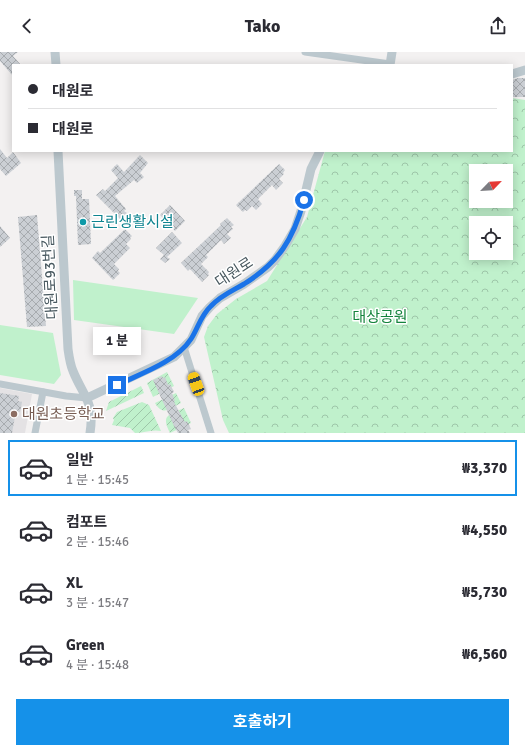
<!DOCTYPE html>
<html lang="ko">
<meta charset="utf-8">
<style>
body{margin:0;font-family:Signika,"Noto Sans KR",sans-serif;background:#f7f7f7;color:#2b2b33;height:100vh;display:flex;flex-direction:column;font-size:15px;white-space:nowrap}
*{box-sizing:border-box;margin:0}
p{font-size:13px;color:#7c7c81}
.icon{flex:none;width:22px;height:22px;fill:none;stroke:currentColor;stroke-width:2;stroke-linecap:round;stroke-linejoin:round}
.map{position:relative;height:381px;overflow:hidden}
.details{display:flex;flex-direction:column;background:#fff;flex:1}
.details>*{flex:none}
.hud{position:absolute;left:12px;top:12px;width:501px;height:88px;border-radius:0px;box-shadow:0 2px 10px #0003;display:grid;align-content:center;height:88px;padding:0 16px;background:#fff}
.needle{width:26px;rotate:65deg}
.buttons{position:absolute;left:469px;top:112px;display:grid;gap:8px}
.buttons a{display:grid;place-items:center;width:44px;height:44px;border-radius:0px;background:#fff;box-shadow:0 2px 10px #0003;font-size:20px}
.end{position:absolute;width:18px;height:18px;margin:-9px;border:5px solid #1a73e8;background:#fff;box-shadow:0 0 0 2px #fff}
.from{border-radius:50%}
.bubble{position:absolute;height:28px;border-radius:0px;background:#fff;box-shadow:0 2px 10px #0003;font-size:13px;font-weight:700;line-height:28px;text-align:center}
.car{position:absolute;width:12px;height:24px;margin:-12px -6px;border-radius:5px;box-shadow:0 0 3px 1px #0007;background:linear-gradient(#f5c518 24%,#345 0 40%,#f5c518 0 76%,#345 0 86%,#f5c518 0)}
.hud b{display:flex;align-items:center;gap:14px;height:38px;font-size:15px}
.hud b+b{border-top:1px solid #e1e1e2}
.hud i{width:10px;height:10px;background:#2b2b33}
ul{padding:7px 0 0;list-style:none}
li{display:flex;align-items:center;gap:12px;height:56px;margin:0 8px 6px;padding:0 8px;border:2px solid transparent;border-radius:0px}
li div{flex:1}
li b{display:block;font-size:15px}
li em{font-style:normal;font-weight:700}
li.on{border-color:#1591e9}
li>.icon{width:36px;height:36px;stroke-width:1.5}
.button{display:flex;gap:8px;margin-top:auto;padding:8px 16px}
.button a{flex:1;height:46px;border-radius:0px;background:#1591e9;color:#fff;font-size:16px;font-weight:700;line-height:46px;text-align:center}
header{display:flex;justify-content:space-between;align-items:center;height:52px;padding:0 16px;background:#fff;font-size:18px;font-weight:700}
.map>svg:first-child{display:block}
.education{fill:#e4e2e4}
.green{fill:#c0f1cc}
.forest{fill:url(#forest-crowns);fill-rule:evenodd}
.garden{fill:url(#garden-furrows)}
.building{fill:url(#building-cross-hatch)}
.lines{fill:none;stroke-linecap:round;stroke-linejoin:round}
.minor{stroke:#bcc8ce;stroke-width:7}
.tertiary{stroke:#bcc8ce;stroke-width:9}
.route{stroke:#1a73e8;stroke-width:5}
.culture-dot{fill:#0f9aa8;stroke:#fff;stroke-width:1.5}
.education-dot{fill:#8d6e63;stroke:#fff;stroke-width:1.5}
.labels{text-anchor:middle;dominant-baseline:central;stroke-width:3;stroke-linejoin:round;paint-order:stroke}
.culture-label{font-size:15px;fill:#0d838f;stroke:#fff;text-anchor:start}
.street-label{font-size:15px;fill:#48585f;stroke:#fff}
.park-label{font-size:15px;fill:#15843d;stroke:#fff}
.education-label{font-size:15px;fill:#785e54;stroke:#fff;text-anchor:start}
</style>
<header><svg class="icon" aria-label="back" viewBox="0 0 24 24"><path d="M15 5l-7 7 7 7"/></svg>Tako<svg class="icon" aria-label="share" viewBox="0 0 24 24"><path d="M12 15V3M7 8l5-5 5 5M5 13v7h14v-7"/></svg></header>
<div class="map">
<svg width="525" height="381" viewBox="0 0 525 381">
<defs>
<pattern id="forest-crowns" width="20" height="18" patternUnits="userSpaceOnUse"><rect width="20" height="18" fill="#c0f1cc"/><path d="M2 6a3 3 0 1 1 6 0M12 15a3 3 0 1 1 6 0" fill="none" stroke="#9ec6a9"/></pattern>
<pattern id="garden-furrows" width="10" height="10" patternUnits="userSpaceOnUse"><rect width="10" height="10" fill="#c0f1cc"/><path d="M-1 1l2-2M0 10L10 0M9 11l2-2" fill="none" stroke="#9ec6a9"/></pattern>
<pattern id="building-cross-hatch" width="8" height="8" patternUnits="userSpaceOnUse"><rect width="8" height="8" fill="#cbcfd4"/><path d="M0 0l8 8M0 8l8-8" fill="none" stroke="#a7abaf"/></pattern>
</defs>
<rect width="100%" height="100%" fill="#f3f1f1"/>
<path class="education" d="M0,336L32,342L25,381H0Z"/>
<g class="green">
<path d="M73,228L198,246L174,282L74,268Z"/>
<path d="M0,273L53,281L61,323L54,332L0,323Z"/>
</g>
<path class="forest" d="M512,46L525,48V381H229L223,368L204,285L208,274L217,262L236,247L267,229L307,165L325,99H512ZM476,119H506V149H476ZM476,171H506V201H476Z"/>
<g class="garden">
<path d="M167,320L174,334L153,345L147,331Z"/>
<path d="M141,334L144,341L106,359L109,350Z"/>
<path d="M176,341L181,351C170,356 163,365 155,351Z"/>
<path d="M142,350L149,353L161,379C152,377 144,381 135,381L130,376L112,373L114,368L113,366L117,360Z"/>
<path d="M184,356L191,371L170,381C161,363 168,363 184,356Z"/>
</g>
<g class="building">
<path d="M0,0H18L13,4L21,13H13V24L0,9Z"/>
<path d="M518,26H525V45H512V28Z"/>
<path d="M0,97L7,106L13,100L21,111L6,124L0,117Z"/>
<path d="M140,103L148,111L140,121L144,125L137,131L134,128L115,144L126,157L124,159L127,161L120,167L96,143L103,137L105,139L118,126L111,118L117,112L124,120Z"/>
<path d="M279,112L285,118L283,121L284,122L279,127L283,131L276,138L272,133L258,147L262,152L256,158L252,154L247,159L245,158L243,160L236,153Z"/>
<path d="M74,138H82V147H89L91,192L78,193L76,144H74Z"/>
<path d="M170,153L185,169L175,179L160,163Z"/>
<path d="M37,163L46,274L27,275L18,165Z"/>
<path d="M227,166L234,173L231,175L233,177L227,182L231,186L224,192L221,188L206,203L208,205L201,212L209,220L208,222L209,223L202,230L190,217L188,219L181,211L221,173L220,172Z"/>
<path d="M0,174L10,186L0,195Z"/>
<path d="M125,177L132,184L130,186L131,187L126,192L130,196L114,212L119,217L118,219L120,221L113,228L92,206L98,199L100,201Z"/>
<path d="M172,180L182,191L167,205L170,207L165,211L160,207L164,203L156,196Z"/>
<path d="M162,324L163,326L165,325L168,333L170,332L174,340L172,341L175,349H174L175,352L185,370L187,369L191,377L188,378L190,381H178L174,374L153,328Z"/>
<path d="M0,341L19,344L18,349L22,350L20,360L16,359L12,381H0Z"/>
</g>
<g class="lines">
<g class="minor">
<path d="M305,0L390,12"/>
<path d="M184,295L211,381"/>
<path d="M0,332L66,344L87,346"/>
<path d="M35,381L43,340"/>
</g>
<g class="tertiary">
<path d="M55,0L56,13"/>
<path d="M390,13L392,0"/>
<path d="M512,22L525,18"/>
<path d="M58,99L68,297C69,304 70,312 73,319C83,344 95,350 90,381"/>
<path d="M87,346L174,305L191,288L202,264L210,255L220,246L244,232L268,215L275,208L285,194L295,177L301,159L311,117L320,99"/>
</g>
</g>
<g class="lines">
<path class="route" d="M117,333C140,322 176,310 191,287C198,276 201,263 211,254C220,244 232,239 244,232C279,210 293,188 304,148"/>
</g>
<circle class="culture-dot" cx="83" cy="170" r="4"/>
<circle class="education-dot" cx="14" cy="362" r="4"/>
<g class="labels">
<g class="culture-label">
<text x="91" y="170">근린생활시설</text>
</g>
<g class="street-label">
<text transform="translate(234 220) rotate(-33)">대원로</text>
<text transform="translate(50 225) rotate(-93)">대원로93번길</text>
</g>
<g class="park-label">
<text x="380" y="265">대상공원</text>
</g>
<g class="education-label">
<text x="22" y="362">대원초등학교</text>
</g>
</g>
</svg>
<div class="buttons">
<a><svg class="needle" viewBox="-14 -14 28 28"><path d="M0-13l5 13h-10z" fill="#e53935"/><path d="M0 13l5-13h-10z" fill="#7c7c81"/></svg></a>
<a><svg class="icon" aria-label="locate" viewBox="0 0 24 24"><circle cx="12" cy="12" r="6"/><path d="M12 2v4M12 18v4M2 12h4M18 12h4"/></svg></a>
</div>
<i class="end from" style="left:304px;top:148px"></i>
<i class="end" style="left:117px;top:333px"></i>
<div class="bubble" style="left:93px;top:275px;width:48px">1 분</div>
<i class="car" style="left:196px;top:332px;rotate:340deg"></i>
<div class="hud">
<b><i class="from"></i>대원로</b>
<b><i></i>대원로</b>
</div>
</div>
<section class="details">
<ul>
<li class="on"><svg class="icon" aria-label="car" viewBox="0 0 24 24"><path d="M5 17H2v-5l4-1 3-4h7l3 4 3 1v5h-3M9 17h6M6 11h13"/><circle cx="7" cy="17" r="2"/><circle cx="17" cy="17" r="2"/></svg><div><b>일반</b><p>1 분 · 15:45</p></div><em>₩3,370</em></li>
<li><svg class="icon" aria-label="car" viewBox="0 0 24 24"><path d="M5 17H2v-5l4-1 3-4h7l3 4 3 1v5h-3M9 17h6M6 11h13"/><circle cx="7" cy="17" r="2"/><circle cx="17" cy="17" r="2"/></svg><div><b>컴포트</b><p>2 분 · 15:46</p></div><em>₩4,550</em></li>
<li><svg class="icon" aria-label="car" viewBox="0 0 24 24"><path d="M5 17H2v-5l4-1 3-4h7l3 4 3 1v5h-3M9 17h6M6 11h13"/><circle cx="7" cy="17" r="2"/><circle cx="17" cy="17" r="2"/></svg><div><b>XL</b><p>3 분 · 15:47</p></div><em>₩5,730</em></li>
<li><svg class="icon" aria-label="car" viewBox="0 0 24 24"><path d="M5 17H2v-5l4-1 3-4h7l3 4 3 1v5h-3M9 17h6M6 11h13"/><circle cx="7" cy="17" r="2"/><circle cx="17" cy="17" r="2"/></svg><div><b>Green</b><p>4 분 · 15:48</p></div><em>₩6,560</em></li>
</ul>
<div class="button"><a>호출하기</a></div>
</section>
